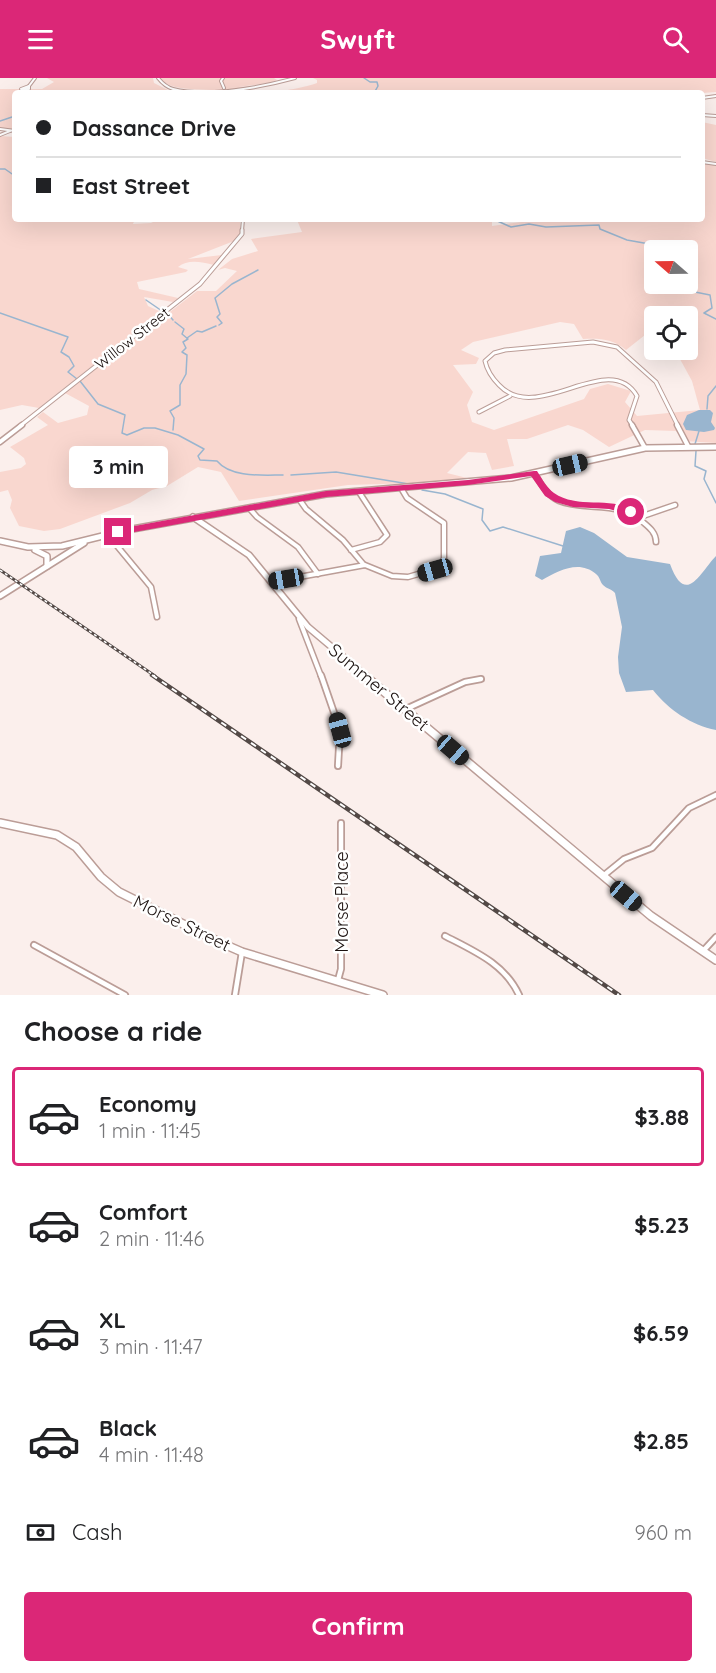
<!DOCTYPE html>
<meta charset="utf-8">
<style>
body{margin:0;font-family:Quicksand,sans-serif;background:#f6f6f6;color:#202124;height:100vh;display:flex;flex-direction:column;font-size:22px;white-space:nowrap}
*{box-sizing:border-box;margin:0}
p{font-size:20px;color:#757577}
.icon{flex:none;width:33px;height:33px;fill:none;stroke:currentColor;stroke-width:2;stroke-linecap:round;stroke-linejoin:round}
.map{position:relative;height:917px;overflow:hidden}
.details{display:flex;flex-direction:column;background:#fff;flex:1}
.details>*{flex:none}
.guide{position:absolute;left:12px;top:12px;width:693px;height:132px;border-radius:6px;box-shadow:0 6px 24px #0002;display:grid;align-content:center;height:132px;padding:0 24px;background:#fff}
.needle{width:39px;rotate:290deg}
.buttons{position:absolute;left:644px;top:162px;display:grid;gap:12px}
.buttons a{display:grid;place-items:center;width:54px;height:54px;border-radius:6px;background:#fff;box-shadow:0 6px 24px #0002;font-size:30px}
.end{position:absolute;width:27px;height:27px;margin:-14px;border:8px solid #db2777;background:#fff;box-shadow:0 0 0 3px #fff}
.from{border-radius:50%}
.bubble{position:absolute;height:42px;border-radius:6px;background:#fff;box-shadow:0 6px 24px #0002;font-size:20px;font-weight:700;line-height:42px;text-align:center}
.car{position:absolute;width:18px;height:36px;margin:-18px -9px;border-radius:8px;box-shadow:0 0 4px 2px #0007;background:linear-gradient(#222 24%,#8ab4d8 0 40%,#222 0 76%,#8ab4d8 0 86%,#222 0)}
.guide b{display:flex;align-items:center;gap:21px;height:57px;font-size:22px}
.guide b+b{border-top:2px solid #e0e0e0}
.guide i{width:15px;height:15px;background:#202124}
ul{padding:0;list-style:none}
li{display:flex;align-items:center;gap:18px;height:99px;margin:0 12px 9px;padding:0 12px;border:3px solid transparent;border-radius:6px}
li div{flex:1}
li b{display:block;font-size:22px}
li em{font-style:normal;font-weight:700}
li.active{border-color:#db2777}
li>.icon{width:54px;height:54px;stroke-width:1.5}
h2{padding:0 24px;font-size:27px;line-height:72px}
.pay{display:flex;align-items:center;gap:15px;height:66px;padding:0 24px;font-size:22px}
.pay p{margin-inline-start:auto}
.action{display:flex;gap:12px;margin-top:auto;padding:12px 24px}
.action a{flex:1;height:69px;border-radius:6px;background:#db2777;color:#fff;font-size:24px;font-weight:700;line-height:69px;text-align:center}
header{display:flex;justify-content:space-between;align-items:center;height:78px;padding:0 24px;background:#db2777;color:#fff;font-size:27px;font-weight:700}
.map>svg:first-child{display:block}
.green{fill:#f9d7cf;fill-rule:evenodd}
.water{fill:#99b5cf}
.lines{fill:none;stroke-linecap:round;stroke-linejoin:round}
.stream{stroke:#99b5cf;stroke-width:1.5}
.street-far3-casing{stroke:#bb9d97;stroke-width:4}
.street-far2-casing{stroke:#bb9d97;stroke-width:5}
.street-far1-casing{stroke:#bb9d97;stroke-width:7}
.street-casing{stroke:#bb9d97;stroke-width:8}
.secondary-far1-casing{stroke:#bb9d97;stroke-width:8}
.secondary-casing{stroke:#bb9d97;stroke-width:10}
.street-far3{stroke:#fff;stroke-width:2}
.street-far2{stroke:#fff;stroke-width:3}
.street-far1{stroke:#fff;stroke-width:4}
.street{stroke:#fff;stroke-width:4.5}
.secondary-far1{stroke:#fff;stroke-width:5}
.secondary{stroke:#fff;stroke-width:7}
.rail-far1-casing{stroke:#534946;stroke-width:3}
.rail-casing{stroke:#534946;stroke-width:4.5}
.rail-far1{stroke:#fff;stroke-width:1.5;stroke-dasharray:3;stroke-linecap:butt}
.rail{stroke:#fff;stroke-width:2;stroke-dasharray:6;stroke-linecap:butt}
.route{fill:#db2777}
.labels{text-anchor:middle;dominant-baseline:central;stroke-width:5;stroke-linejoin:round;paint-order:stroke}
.street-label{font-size:15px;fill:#1a100e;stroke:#fff}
.near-street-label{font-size:18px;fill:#1a100e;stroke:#fff}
</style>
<header><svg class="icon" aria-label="menu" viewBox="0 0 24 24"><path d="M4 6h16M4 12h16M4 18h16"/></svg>Swyft<svg class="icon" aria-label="search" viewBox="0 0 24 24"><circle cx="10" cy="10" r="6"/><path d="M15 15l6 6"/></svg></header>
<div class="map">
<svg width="716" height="917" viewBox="0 0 716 917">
<rect width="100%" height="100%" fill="#fbefec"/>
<g class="green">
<path d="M47,0H153L154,5L172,14L250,8L248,11C260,19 303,10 317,5V2L313,0H716V14L702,15H15V53L0,51V11H42L54,4Z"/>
<path d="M160,0H274L277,2L270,5C247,7 174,21 160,0Z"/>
<path d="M702,44L716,47V84L702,80Z"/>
<path d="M0,58L15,59V141H135L133,146L151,145L159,141L240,144V155L234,163L188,181L222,177L214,187C201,184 188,181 178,189L188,192L186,194L137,204L139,211L178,220L173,224L144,219L148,228L161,234L39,330L22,327L0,332Z"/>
<path d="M707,85L716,86V365L684,363L676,353L645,352L609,369L583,352L568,347L527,361H507L514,388L492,392L486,375L468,374L447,395L467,400L452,404L348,407L239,423L221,394L198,389L167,408L152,412L130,425L60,451L44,453L19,448L10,430L12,422L8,412L0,414V394L21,390L26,386L24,380L10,369L48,347L37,339L43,334L58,345L87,337L89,328L65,315L197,213H216L237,193L225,190L218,192L232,181L258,173L251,161L302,154L297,142L294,141H492V148L544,141H702V86ZM654,172H687V206H654ZM654,238H687V272H675L692,303L700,332L637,338L625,324L631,313L608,306L590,311L584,321L494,352L472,344L467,327L473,314L453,287L476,286L479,280L461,272L473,264L560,244L574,246L583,261C600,260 613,261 626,272L650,253H654Z"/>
</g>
<g class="water">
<path d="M699,332H710L713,335L711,344L715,350L714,352L704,354L686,352L683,346L687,337Z"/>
<path d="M580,449L594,455L627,479L670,486C686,530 701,493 716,478V652C691,647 669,632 653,612L626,614L619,595L618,579L622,549L615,515C612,511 607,511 603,507C600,504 600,499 596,496C579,481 558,493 542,502L535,498L540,478L561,475L566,453Z"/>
</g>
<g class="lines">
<g class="stream">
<path d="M364,0L370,4H377L378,8L374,15"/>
<path d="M0,43L15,38"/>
<path d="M0,91H5L15,98"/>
<path d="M493,141L511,149L529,146L546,149L599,147L600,151L627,162L655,167L668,172"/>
<path d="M680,206L690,213L710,217L712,230L704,235L716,241"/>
<path d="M146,222L162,233"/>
<path d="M0,235L68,259L61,274L69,279L74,288L68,294L77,301"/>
<path d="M167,235L173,242"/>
<path d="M219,247L222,245L217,239L220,236L215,220L232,206L258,192"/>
<path d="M187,260L197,253L202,254L216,248"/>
<path d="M80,303L98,326L125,337L122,355L127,357L144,350H155L178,357L204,371L198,378L200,382L217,383C231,400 263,397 283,397"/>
<path d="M707,331L708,318L716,308"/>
<path d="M173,352L174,340L170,333L180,327V307L186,296L187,277L182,274L186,270L183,264L188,261L182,256L184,251L175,244"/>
<path d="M695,366L699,353"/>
<path d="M696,373L695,388L706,393L704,401L716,425"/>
<path d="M291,397L336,394L409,406"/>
<path d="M422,412L445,416L483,431L482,442L490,453L503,449L563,468"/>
</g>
<g class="street-far3-casing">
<g id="street-far3">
<path d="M158,0C162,5 166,9 173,11C207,20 262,9 295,0"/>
<path d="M223,0L221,3L224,10"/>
<path d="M29,8V11H21Z"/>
<path d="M29,8L35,0"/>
<path d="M702,20L716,18"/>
<path d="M702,37L716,38"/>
<path d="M0,51L15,53"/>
<path d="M0,57L10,53"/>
<path d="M702,84L716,86"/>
<path d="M242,153L243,141"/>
</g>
</g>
<g class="street-far2-casing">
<g id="street-far2">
<path d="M479,334L510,318"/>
<path d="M20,348L200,206L242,156V152"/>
<path d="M633,348L629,342L637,318C609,270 537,348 499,307C492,300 487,292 485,283L494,275L505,272L593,264L617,269L656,304L678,348"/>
</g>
</g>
<g class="street-far1-casing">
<g id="street-far1">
<path d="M632,347L645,370"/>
<path d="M677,347L688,368"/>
<path d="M0,364L22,347"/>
<path d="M534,395C541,405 547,418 559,423C588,434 619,422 644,445C650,450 656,455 656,464"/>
<path d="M401,410L407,420L444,445V481L439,490L446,495"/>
<path d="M299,421L306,431L343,462L364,487"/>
<path d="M249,430L257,439L298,469L318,496"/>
<path d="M640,439L675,427"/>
<path d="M108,457L151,509L157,539"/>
<path d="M351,472L380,464L387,457L359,414"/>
<path d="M272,504L365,487L392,498L408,499L439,490"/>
<path d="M299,541L321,598"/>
</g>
</g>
<g class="street-casing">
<g id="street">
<path d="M321,597L340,652L338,688"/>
<path d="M406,631L465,604L481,601"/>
<path d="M603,798L624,781L652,770L689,730L716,717"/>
<path d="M445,858C474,873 505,886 519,917"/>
<path d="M34,867L125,917"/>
<path d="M703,873L716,859"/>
<path d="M338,902L341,891V745"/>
<path d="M235,917L242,874"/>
</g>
</g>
<g class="secondary-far1-casing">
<g id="secondary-far1">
<path d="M193,439L249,477L308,549L366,598"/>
<path d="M0,463L28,469L62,468L127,452L326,416L511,400L645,370L716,369"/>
<path d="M35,472L47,478V488"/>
<path d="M0,518L84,465"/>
</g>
</g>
<g class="secondary-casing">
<g id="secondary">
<path d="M364,597L651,838L716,882"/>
<path d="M0,745L57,757L76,769L101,799L119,814L219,864L242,874L383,917"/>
</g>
</g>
<use href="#street-far3" class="street-far3"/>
<use href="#street-far2" class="street-far2"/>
<use href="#street-far1" class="street-far1"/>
<use href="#street" class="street"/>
<use href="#secondary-far1" class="secondary-far1"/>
<use href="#secondary" class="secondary"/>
<g class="rail-far1-casing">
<path id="rail-far1" d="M0,492L155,598"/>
</g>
<g class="rail-casing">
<path id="rail" d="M152,597L619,917"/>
</g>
<use href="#rail-far1" class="rail-far1"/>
<use href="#rail" class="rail"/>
</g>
<path class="route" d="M534,393H537C542,401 547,410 554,415C578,432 613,417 636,434L631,437L609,431L573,429L555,424L545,418L531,398L468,407L326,419L118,457L114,454L118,451L326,413L468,402Z"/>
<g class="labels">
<g class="street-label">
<text transform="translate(132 260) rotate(-38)">Willow Street</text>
</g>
<g class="near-street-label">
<text transform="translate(379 609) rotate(40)">Summer Street</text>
<text transform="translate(341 824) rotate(-90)">Morse Place</text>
<text transform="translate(182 845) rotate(26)">Morse Street</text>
</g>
</g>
</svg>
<div class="buttons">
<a><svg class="needle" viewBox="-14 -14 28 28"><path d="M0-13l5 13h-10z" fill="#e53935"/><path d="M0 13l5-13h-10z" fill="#757577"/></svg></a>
<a><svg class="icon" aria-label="locate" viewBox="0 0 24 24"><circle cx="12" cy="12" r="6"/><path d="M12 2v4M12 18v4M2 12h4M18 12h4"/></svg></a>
</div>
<i class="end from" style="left:631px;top:434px"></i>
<i class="end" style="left:118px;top:454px"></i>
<div class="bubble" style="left:69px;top:368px;width:99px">3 min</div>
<i class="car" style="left:570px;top:387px;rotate:77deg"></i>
<i class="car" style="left:435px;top:492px;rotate:254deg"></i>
<i class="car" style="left:286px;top:501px;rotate:260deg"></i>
<i class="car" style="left:340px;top:652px;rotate:345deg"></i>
<i class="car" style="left:453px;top:672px;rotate:131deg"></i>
<i class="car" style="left:626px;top:818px;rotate:130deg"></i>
<div class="guide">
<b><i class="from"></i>Dassance Drive</b>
<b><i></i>East Street</b>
</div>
</div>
<section class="details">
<h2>Choose a ride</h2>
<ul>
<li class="active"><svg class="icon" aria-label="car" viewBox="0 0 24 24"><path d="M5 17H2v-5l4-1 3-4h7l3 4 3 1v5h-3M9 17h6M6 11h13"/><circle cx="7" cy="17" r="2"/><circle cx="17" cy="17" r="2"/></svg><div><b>Economy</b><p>1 min · 11:45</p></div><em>$3.88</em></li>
<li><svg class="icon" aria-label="car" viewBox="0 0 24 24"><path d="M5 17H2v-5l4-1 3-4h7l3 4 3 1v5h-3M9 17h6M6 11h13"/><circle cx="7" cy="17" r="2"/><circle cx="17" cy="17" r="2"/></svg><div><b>Comfort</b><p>2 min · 11:46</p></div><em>$5.23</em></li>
<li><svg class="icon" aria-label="car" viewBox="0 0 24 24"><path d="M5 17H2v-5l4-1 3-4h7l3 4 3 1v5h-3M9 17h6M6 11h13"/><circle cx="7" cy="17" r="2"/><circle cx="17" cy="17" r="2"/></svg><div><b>XL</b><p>3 min · 11:47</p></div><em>$6.59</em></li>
<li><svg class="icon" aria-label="car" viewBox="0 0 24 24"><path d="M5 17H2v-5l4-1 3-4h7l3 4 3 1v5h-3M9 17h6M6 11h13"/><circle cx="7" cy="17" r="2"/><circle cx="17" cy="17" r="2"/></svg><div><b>Black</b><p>4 min · 11:48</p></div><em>$2.85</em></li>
</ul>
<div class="pay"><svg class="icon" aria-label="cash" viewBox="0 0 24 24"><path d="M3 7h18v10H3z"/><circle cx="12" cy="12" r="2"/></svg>Cash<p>960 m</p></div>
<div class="action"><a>Confirm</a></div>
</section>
